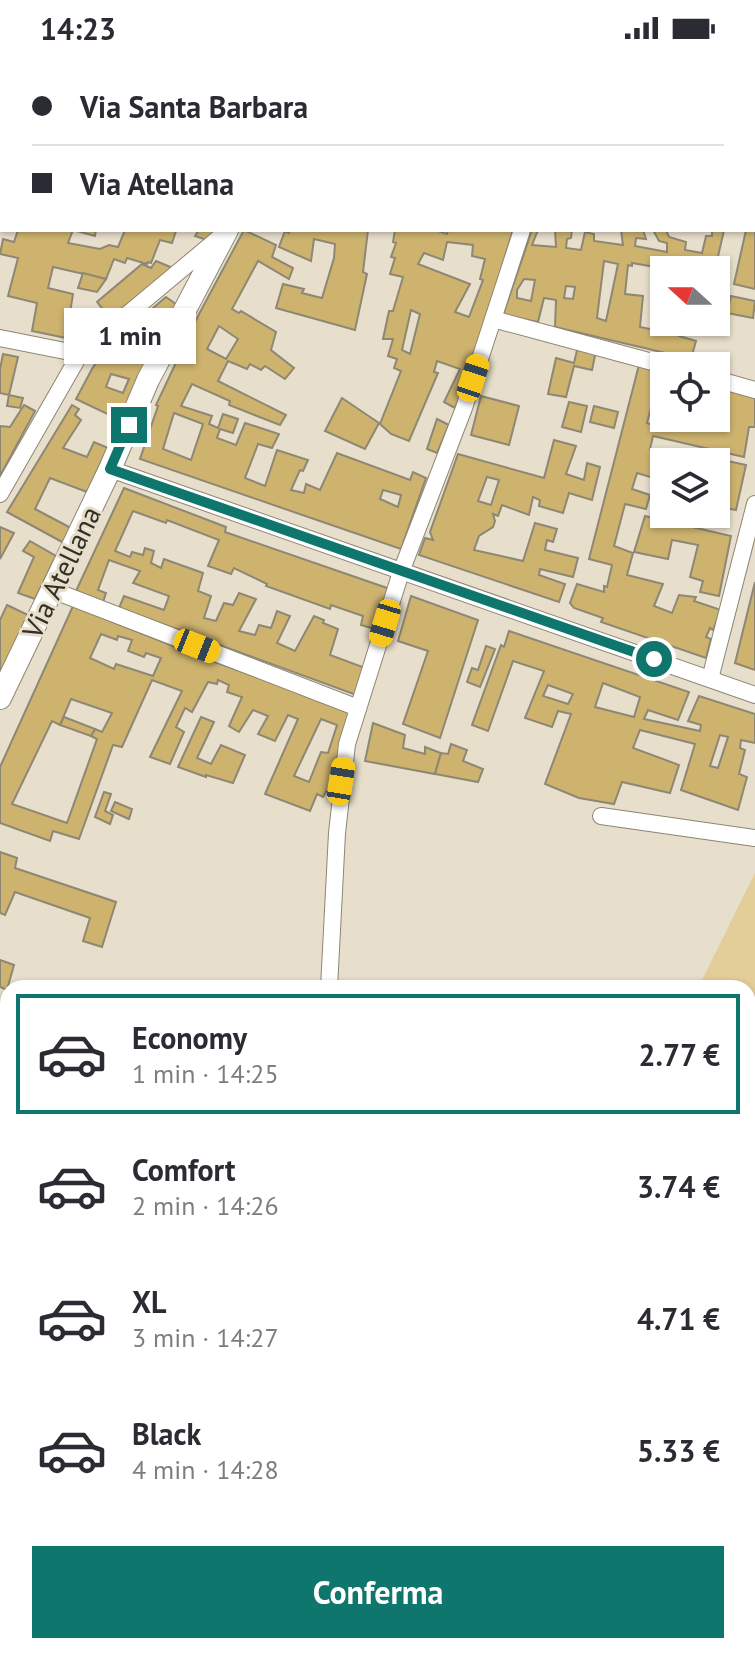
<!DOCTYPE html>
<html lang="it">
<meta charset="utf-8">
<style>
body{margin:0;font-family:"PT Sans",sans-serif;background:#f2f2f3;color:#2b2b33;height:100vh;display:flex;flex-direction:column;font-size:30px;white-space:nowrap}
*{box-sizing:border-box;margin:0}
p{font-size:26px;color:#7c7c81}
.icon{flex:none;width:44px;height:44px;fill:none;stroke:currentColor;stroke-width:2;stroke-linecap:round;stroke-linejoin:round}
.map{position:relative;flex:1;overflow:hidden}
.sheet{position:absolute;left:0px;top:924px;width:756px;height:674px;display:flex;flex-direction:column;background:#fff;border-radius:24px 24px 0 0;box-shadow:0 2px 6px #0004}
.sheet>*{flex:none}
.banner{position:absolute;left:0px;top:0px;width:756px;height:176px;box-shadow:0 2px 6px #0004;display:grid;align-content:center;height:176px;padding:0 32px;background:#fff}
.needle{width:52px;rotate:291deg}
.buttons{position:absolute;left:650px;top:200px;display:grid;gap:16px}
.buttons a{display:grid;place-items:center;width:80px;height:80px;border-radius:0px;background:#fff;box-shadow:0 2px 6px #0004;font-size:40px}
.end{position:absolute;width:36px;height:36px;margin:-18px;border:10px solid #0f766e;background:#fff;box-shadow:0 0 0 4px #fff}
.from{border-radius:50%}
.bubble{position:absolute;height:56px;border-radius:0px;background:#fff;box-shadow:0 2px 6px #0004;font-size:26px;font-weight:600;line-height:56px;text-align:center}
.car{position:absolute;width:24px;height:48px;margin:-24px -12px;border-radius:10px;box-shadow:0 0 6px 2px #0007;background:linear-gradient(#f5c518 24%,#345 0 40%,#f5c518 0 76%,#345 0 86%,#f5c518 0)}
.banner b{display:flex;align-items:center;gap:28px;height:76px;font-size:30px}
.banner b+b{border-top:2px solid #e1e1e2}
.banner i{width:20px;height:20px;background:#2b2b33}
ul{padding:14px 0 0;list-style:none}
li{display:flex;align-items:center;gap:24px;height:120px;margin:0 16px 12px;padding:0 16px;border:4px solid transparent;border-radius:0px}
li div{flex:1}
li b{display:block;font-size:30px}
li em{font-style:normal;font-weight:600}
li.active{border-color:#0f766e}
li>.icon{width:72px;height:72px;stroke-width:1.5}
.primary-button{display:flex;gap:16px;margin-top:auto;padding:16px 32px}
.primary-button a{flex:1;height:92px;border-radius:0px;background:#0f766e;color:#fff;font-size:32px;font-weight:600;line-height:92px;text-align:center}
.status{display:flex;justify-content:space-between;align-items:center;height:56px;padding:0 40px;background:#fff;direction:ltr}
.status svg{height:22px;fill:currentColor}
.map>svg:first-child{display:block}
.green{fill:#e3ce99}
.building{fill:#ceb36f;stroke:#8e8774;stroke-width:2;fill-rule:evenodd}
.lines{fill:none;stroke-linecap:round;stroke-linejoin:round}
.street-casing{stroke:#8d8673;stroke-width:18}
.secondary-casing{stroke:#8d8673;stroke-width:24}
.street{stroke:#fff;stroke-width:16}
.secondary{stroke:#fff;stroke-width:22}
.route{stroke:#0f766e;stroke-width:10}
.labels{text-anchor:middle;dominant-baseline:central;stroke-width:6;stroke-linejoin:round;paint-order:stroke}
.street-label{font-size:28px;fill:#322f27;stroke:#e7dfcb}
</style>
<div class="status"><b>14:23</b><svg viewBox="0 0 49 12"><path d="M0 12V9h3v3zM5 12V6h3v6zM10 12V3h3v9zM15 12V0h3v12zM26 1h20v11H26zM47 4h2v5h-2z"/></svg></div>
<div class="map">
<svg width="755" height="1597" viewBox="0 0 755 1597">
<rect width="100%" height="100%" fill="#e7dfcb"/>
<g class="green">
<path d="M755,817V1227L748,1225V932H698Z"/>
<path d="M697,1590L755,1591V1597H693Z"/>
</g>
<g class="building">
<path d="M318,0H461L468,2H317Z"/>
<path d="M628,0H687L686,2Z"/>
<path d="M754,156L755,157V233L734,228L746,174H754Z"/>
<path d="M18,174H96L95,180L73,174L68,187L100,193L109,189L118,191L125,174L176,175L172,187L160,184L151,207L148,206L147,208L127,202L125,207L114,203L106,223L53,211L48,232L73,238L66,282L32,275L37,247L8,240L18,202L0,198L3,183L14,186Z"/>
<path d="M199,174H215L207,184L195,180Z"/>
<path d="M244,174L276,189L272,201L293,212L289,223L258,205L232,253L239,257L241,255L276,276L271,294L294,312L285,323L265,310L261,314L250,308L247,313L228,305L218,325L286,359L280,369L229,349L230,345L192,328L181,350L212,360L209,368L218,372L223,358L238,363L233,377L220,373L217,382L236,389L245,367L279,378L272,392L258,388L245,422L265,430L277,394L308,404L303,415L300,414L291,434L304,437L306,428L320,434L337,397L410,424L413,416L426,422L401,493L140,403L158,350L156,349L198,260ZM219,270L238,283L226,303L207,293ZM174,357L203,368L191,404L163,393ZM383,434L401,439L398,451L380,443Z"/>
<path d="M290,174H368L363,216L367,218L355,274L276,252L283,228L304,233L302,237L322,242L334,202L335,188L314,183L311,205L279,191L285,175L289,177Z"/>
<path d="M395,174H435L447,178L448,174H513L470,316L455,352L444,346L460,313L437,305L434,316L438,317L409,385L391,378L380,368L401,315L394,312L397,303L388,300L393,283H383L389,255H393L403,221L390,218L395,202L391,201L396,187L393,186ZM447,186L473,189L472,200L485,203L480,223L483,224L469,261L455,256L470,228L418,208L424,197L443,204ZM411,254L420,258L410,298L402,294Z"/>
<path d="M532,174H538L532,189L556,191L555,174H572L571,182L567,183L566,192L581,194L585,176L594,178V185L623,189L621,174H643L646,183L636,182L635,190L667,196V187L659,185L653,174H666L669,181L686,186L685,194L702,197L706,180H712V174H724L715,214H672L632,207V210L628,209L625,238L643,240L640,271L655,274L660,240L664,241V266H683L679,280L696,285L691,303L555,271L556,244L544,242L538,266L503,259ZM604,205L618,208L606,265L597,262ZM524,223L535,224L531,245L517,242V234ZM566,230L575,231L573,243L564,242Z"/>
<path d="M156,205L173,212L110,262L97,246L142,208L151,212Z"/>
<path d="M83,217L106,223L97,236L78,232Z"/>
<path d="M731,240L755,245L753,262L727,257Z"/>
<path d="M166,241L180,251L122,365L76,343L93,311L107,294L136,306L155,275L140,263ZM111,318L129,323L123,337L106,331Z"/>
<path d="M128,276L133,282L124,295L115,288Z"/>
<path d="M578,290L596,295L592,314L574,310L566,341L548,338L556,302L574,307Z"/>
<path d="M3,298L18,301L9,339L23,342L20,352L7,350L9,339L0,337V313Z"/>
<path d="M640,305L664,312V342L660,340L664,330L657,329L647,367L669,374L671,362H716V355L727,356L729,344L721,343L725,328L755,338V371H749L744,401L653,380L650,393L658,395L654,406L664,409L661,437L651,434L654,422L637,417L632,433L650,439L646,453L625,448L614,490L633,497L627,519L663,528L654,550L672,557L679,539L696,541L694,545L721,554L713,574L710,572L706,581L711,583L706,602L601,566L603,562L574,552L570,547L577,528L604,536V530L607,531L612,509L589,503Z"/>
<path d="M481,340L519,350L509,389L471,379Z"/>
<path d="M342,342L379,367L365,393L325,375Z"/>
<path d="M569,346L587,350L581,376L562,371Z"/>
<path d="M24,349L35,355L0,420V370L10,371Z"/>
<path d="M72,349L79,353L75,359L81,364L63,392L87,401L94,386L108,392L87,436L50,422L35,453L71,472L64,487L7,456Z"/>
<path d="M594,350L618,356L614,372L590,366Z"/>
<path d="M437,363L449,369L437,397L427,393Z"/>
<path d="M554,384L576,390L566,418L584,424L587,407L600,411L592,444L569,437L563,457L539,450L540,444L533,441L529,459L502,449L498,460L493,458L495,465L493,471L479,480L474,494L523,505L535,467L557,473L553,486L547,484L545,494L578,502L573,521L540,513L539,519L565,528L559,546L419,499L425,482L433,484L430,476L458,398L544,422ZM487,421L499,424L491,449L478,445Z"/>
<path d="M714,402L746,409L736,454L716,450Z"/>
<path d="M124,432L226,471L225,476L390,533L378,574L361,569L363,560L331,549L330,553L266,530L267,528L234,512L231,518L208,510L219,484L167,464L166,467L133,455L115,495L130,501L132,496L143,499L145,492L154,495L151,507L161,512L164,503L203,517L198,535L211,540L204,562L216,565L224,547L233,549L239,537L256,543L239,575L255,579L259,569L271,572L277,555L290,560L277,587L295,595L314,560L324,564L323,567L338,573L330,599L368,613L359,640L119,552L124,540L164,554L169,540L133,527L140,515L109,504L98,534L106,537L103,546L76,535Z"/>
<path d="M645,460L731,480L719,540L700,536L703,525L690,521L698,489L672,484L668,503L634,496Z"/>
<path d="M0,471L14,477L0,503Z"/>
<path d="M30,485L56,500L35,543L18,537L34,501L23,495Z"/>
<path d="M755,526V614L735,607Z"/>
<path d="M411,540L478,564L440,682L403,668L428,595L398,585Z"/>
<path d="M7,549L28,559L0,620V564Z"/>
<path d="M73,550L198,600L351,655L334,737L327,734L323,741L317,738L310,755L265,738L298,663L288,659L275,685L258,678L268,660L253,654L239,676L229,670L242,641L227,636L229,629L218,624L217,628L208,626L192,656L185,652L176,671L184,676L170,708L150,701L182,635L152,624L122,691L113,689L79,783L53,775L50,785L0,767V711ZM101,578L117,584L118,580L132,584L128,595L144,601L146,597L161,602L153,620L116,608L114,613L90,602ZM71,643L112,657L102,676L95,673L91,680L97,683L67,767L12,748L52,665L60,669ZM321,663L337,669L328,697L321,696L309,726L294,720Z"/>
<path d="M509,575L689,636L678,664L648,654L644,663L700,675L701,669L688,665L699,640L755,658V687L741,684L740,692L745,694L739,718L747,721L738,754L681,734L695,688L640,674L633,692L679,709L670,737L622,726L614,748L579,742L545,728L571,658L558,655L552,671L525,662L544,615L513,605L488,675L472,669L501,589L504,591ZM603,627L640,641L634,661L595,651ZM548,629L573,638L568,648L543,640ZM720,679L728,681L718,712L710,710Z"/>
<path d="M486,590L495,593L480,631L467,626L472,612L478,614Z"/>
<path d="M64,661L95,673L91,680L60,669Z"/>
<path d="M201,661L214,666L197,702L211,708L221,689L245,699L233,727L206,719V721L178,711Z"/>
<path d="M373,667L405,679L403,692L425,698V691L441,697L435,718L365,705Z"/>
<path d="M451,688L467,694L463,705L483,713L478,726L435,718L441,697L448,698Z"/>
<path d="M104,736L111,738L105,755L113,759L110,768L95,761Z"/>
<path d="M115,746L132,753L129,763L111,755Z"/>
<path d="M0,796L17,802L15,812L116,846L102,891L83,885L90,862L15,836L5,859L0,857Z"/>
<path d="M0,904L14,909L7,934L0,931Z"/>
<path d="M755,1303V1343L748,1342Z"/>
<path d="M0,1397L8,1402V1437L0,1432Z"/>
<path d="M0,1478L8,1483V1518L0,1513Z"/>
<path d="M748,1517H755V1545L748,1544Z"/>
<path d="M121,1590H175L186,1597H132Z"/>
<path d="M247,1590H287L282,1597H258Z"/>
</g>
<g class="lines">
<g class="street-casing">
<g id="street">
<path d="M0,5H2"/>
<path d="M754,69H755"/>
<path d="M0,137L2,131"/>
<path d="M493,263L667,310"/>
<path d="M0,282L80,298"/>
<path d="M716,323L755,334"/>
<path d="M110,413L755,639"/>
<path d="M0,438L80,298L219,182"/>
<path d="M52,534L358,652"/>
<path d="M710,623L755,448"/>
<path d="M601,760L755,782"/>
<path d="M329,932L337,777L347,688L401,516L464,352L522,174"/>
<path d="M0,1373L8,1378"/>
<path d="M748,1432L755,1417"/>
<path d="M0,1538L8,1543"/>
<path d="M84,1590L95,1597"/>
<path d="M344,1590L355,1597"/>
<path d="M669,1597L672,1590"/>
</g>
</g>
<g class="secondary-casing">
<g id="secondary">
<path d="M308,2V0"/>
<path d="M0,642L110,413L148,324L227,174"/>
<path d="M0,1162L8,1165"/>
<path d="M748,1393H755"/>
</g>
</g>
<use href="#street" class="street"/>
<use href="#secondary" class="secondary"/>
</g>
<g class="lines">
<path class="route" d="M129,369L110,413L654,603"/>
</g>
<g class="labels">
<g class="street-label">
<text transform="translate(61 516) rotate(-64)">Via Atellana</text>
</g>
</g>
</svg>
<div class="buttons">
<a><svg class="needle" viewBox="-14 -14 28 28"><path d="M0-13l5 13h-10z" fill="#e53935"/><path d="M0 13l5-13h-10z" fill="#7c7c81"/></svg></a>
<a><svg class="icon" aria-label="locate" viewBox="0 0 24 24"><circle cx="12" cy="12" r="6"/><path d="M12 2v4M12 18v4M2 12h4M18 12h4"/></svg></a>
<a><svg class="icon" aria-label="layers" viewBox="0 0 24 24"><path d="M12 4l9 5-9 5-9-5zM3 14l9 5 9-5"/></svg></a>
</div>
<i class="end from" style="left:654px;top:603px"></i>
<i class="end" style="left:129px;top:369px"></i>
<div class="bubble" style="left:64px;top:252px;width:132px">1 min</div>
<i class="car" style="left:473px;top:322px;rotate:18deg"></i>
<i class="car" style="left:385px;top:567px;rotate:197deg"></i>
<i class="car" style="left:197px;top:590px;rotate:112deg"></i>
<i class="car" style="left:341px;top:725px;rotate:9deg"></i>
<div class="banner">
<b><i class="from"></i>Via Santa Barbara</b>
<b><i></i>Via Atellana</b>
</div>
<section class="sheet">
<ul>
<li class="active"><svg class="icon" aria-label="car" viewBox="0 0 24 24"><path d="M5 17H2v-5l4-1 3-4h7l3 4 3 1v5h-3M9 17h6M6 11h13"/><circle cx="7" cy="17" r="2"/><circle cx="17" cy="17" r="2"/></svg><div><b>Economy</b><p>1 min · 14:25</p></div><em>2.77 €</em></li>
<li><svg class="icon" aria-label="car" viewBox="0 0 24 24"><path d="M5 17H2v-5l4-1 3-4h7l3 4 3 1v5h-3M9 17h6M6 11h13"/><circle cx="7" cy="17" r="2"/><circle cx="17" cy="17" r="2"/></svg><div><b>Comfort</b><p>2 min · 14:26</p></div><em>3.74 €</em></li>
<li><svg class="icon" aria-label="car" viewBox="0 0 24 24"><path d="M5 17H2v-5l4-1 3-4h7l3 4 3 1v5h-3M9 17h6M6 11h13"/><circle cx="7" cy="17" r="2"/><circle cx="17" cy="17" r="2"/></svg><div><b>XL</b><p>3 min · 14:27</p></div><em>4.71 €</em></li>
<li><svg class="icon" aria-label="car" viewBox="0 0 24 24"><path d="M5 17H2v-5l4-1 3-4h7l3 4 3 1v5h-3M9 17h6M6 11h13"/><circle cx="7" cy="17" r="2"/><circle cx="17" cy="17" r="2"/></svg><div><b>Black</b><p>4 min · 14:28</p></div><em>5.33 €</em></li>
</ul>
<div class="primary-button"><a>Conferma</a></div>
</section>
</div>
